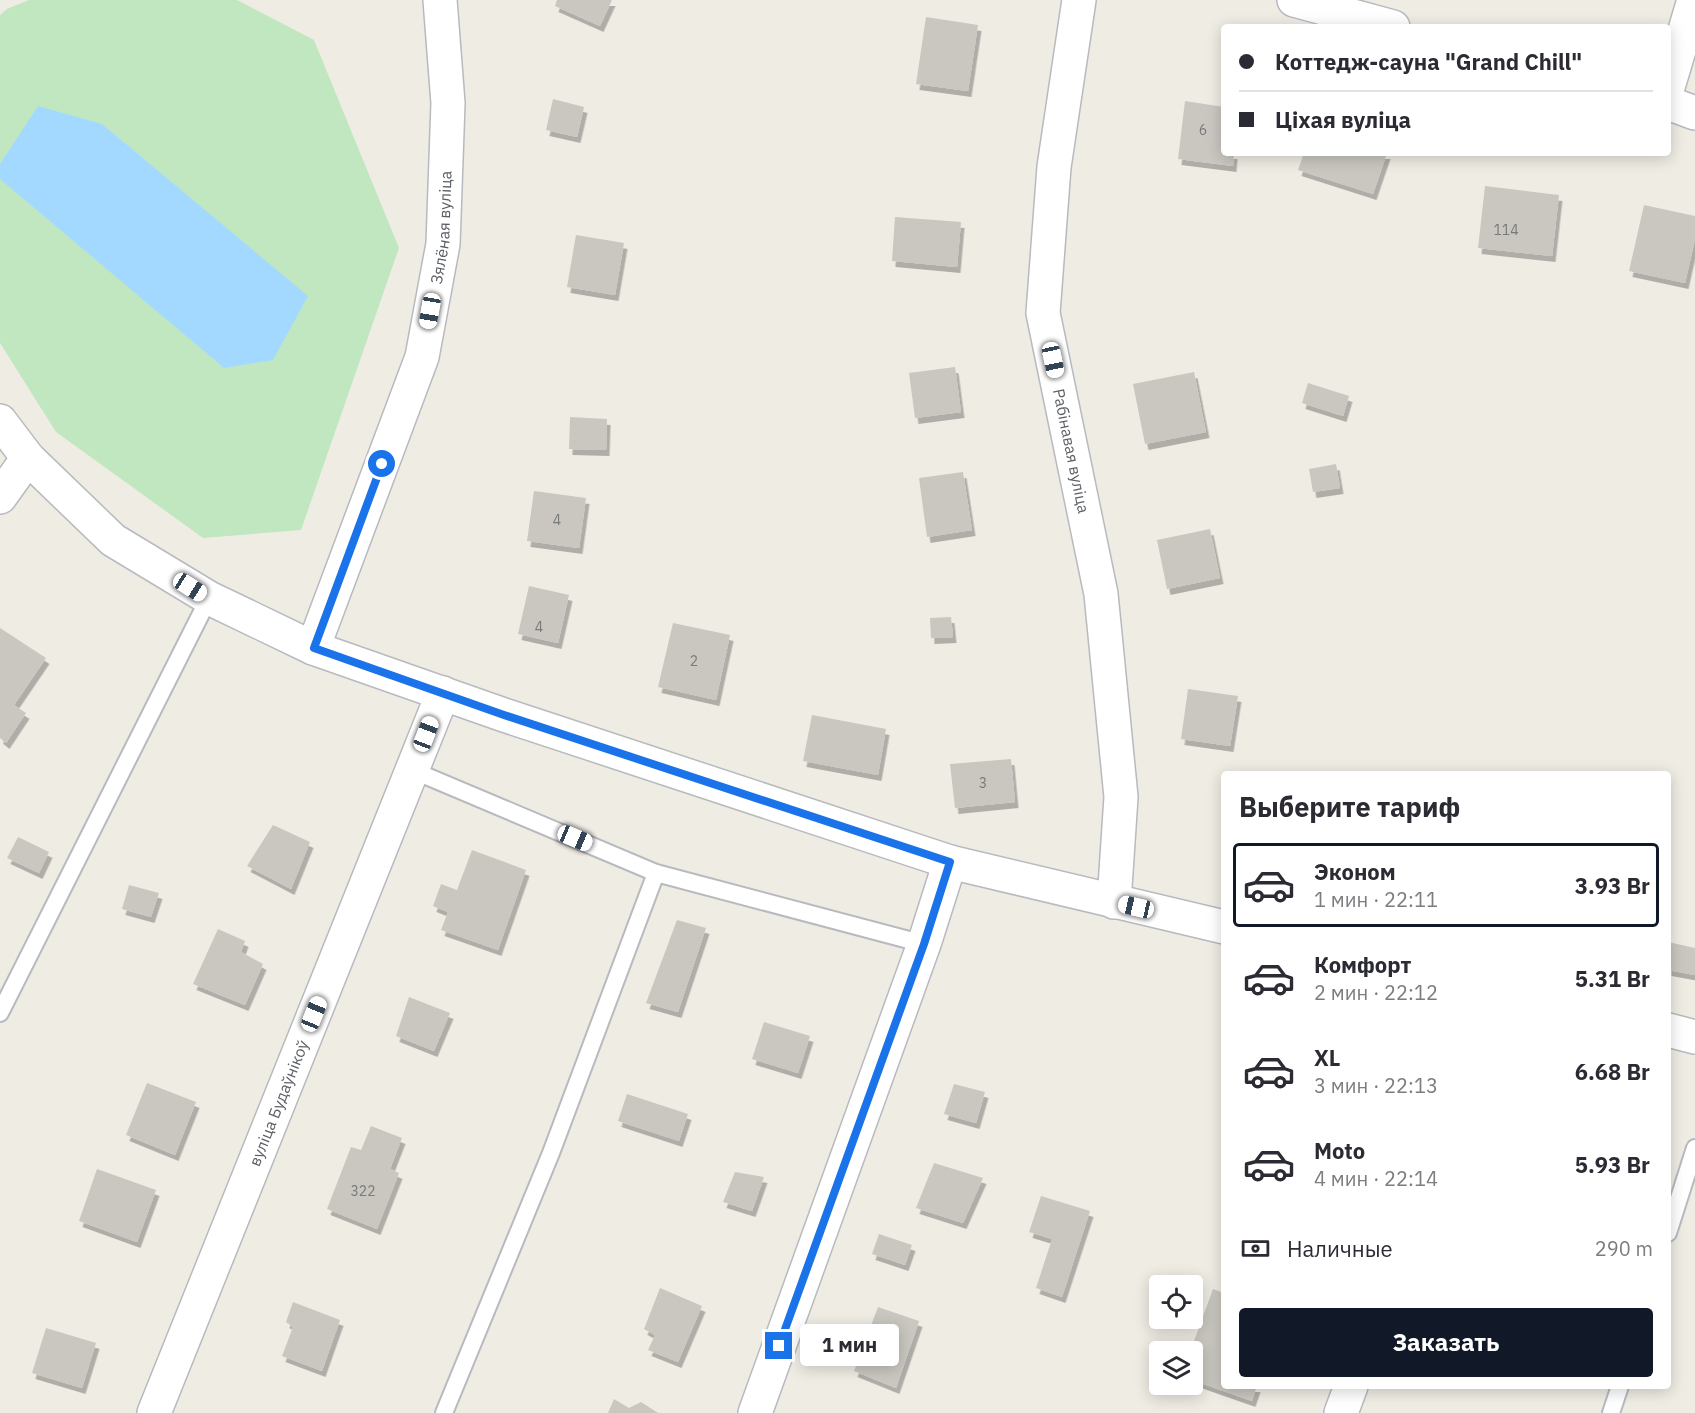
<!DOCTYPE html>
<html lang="ru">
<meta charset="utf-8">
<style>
body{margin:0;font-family:"IBM Plex Sans",sans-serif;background:#f7f7f7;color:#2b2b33;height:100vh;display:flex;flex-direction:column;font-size:22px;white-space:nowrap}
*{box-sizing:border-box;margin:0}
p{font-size:20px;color:#7c7c81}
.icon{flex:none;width:33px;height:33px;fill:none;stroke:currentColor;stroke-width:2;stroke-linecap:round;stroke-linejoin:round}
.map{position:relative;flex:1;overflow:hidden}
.details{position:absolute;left:1221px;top:771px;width:450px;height:618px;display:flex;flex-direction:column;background:#fff;border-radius:6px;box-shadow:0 3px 15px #0003}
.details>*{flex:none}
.banner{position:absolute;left:1221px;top:24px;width:450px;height:132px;border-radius:6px;box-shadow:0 3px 15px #0003;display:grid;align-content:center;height:132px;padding:0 18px;background:#fff}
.controls{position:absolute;left:1149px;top:1275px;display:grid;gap:12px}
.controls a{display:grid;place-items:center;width:54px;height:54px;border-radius:6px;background:#fff;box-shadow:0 3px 15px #0003;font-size:30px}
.end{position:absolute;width:27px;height:27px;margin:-14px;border:8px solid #1a73e8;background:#fff;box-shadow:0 0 0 3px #fff}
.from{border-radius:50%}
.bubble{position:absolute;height:42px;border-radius:6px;background:#fff;box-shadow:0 3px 15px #0003;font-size:20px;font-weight:800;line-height:42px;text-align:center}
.car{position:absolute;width:18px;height:36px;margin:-18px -9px;border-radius:8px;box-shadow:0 0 4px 2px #0007;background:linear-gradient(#fff 24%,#345 0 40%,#fff 0 76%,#345 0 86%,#fff 0)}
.banner b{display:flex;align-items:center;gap:21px;height:57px;font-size:22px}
.banner b+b{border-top:2px solid #e1e1e2}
.banner i{width:15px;height:15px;background:#2b2b33}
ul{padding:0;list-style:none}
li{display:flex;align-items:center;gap:18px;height:84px;margin:0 12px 9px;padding:0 6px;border:3px solid transparent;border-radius:6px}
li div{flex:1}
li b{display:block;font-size:22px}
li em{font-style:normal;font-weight:800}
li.active{border-color:#111827}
li>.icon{width:54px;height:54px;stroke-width:1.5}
h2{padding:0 18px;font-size:27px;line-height:72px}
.pay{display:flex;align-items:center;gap:15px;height:66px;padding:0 18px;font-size:22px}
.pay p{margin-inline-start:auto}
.button{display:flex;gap:12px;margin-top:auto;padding:12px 18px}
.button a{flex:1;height:69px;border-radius:6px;background:#111827;color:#fff;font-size:24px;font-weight:800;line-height:69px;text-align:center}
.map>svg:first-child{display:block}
.green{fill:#c0e7c0}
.water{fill:#a4d9ff}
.building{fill:#cac7c1;filter:url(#shadow)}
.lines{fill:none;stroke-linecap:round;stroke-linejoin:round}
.service-casing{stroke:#b7babe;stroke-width:20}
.minor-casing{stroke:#b7babe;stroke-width:36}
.tertiary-casing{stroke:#b7babe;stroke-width:36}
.service{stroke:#fff;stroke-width:16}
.minor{stroke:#fff;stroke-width:33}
.tertiary{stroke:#fff;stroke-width:33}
.route{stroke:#1a73e8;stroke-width:8}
.labels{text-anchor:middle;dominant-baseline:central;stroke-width:4.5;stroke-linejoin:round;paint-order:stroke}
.number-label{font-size:14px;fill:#787a7c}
.street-label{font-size:16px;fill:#5c6065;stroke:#fff}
</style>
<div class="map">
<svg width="1695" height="1413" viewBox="0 0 1695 1413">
<defs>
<filter id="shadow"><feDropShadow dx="3.5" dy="6" stdDeviation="0" flood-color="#0004"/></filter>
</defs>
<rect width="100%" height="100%" fill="#efece4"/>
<path class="green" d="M29,0H237L314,40L399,248L301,530L203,538L56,432L0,343V15L7,9Z"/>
<path class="water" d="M38,106L102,124L308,296L273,360L224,368L0,179V164Z"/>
<g class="building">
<path d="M557,0H612L600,26L555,6Z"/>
<path d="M926,17L978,25L968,91L916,84Z"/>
<path d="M553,99L584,107L577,137L546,130Z"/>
<path d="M1185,101L1224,107V153H1234L1233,166L1178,159Z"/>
<path d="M1304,153H1387L1373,194L1298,170Z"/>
<path d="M1485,186L1559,195L1552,256L1478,248Z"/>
<path d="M1644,205L1695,216V239L1685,283L1629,271Z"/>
<path d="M895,217L961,222L957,267L892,261Z"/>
<path d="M576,235L624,243L615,295L567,287Z"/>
<path d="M955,367L961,412L915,418L909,373Z"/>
<path d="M1194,372L1206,432L1145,444L1133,384Z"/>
<path d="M1308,383L1349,396L1343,416L1302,403Z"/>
<path d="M570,417L607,419L606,450L569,449Z"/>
<path d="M1336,464L1340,488L1313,492L1309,469Z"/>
<path d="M963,472L972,530L927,537L919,478Z"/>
<path d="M534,491L586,498L579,548L527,541Z"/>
<path d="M1210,529L1220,578L1167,589L1157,540Z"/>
<path d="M529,586L569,595L558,643L518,634Z"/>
<path d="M951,617L953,637L931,638L930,618Z"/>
<path d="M673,623L730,635L716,700L658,687Z"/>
<path d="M0,628L46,658L14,705L26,713L6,743L0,738Z"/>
<path d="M1188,689L1238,696L1230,746L1181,739Z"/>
<path d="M812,715L886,729L878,775L803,761Z"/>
<path d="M1011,759L1015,802L955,808L950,764Z"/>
<path d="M273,825L310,842L291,889L247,866Z"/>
<path d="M18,837L49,852L39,873L7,858Z"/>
<path d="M472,850L526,870L498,950L441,930L448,912L433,906L441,884L457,890Z"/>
<path d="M129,885L159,893L151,917L122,909Z"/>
<path d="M677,920L706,928L678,1012L646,1003Z"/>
<path d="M218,929L245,941L241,952L263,964L245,1005L193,984Z"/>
<path d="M1668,942L1695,948V975L1668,970Z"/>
<path d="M409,997L450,1013L434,1051L396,1036Z"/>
<path d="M764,1022L810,1036L798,1073L752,1059Z"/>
<path d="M147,1083L196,1102L175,1155L126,1135Z"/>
<path d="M954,1084L985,1092L976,1123L944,1114Z"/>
<path d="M627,1094L688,1114L679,1141L618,1121Z"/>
<path d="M371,1126L402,1138L390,1169L399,1173L377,1229L327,1209L351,1147L361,1150Z"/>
<path d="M934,1163L983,1178L963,1223L916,1208Z"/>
<path d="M97,1169L156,1190L137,1242L79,1221Z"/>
<path d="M735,1172L764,1177L752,1211L723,1202Z"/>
<path d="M1041,1196L1090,1211L1062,1297L1036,1288L1052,1239L1029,1232Z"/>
<path d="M879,1234L912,1245L905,1265L872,1254Z"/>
<path d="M660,1288L702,1306L678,1362L648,1350L655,1335L644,1329Z"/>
<path d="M1213,1289L1224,1293V1386H1257L1252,1401L1192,1380V1352H1190Z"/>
<path d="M293,1302L340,1320L322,1371L282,1356L293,1327L286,1322Z"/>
<path d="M878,1307L919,1321L896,1388L854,1371Z"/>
<path d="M46,1328L96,1343L82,1388L32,1373Z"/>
<path d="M614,1399L629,1408L641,1402L658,1413H608Z"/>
</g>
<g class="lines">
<g class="service-casing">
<g id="service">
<path d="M412,770L656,873L924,944"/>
<path d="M0,1013L209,598"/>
<path d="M1668,1233L1695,1148"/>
<path d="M444,1413L551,1153L656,873"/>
<path d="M1611,1413L1620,1386"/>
</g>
</g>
<g class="minor-casing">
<g id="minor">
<path id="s1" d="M1079,0L1054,167L1043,313L1101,594L1121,797L1114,902"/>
<path d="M1294,0L1393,27"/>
<path d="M1668,87L1694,0"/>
<path d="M1668,103L1695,113"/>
<path d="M0,497L28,458"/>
<path id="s2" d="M313,648L422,357L443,244L448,103L440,0"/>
<path id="s3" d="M154,1413L443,693"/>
<path d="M755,1413L924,944L950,862"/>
<path d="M1341,1413L1351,1386"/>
</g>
</g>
<g class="tertiary-casing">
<g id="tertiary">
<path d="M0,421L28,458L113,540L209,598L313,648L504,715L950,862L1224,927"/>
<path d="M1668,1030L1695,1037"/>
</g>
</g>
<use href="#service" class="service"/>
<use href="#minor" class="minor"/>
<use href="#tertiary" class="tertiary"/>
</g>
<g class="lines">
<path class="route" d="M382,464L314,648L504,715L950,862L924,944L779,1346"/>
</g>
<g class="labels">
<g class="number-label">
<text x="1203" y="130">6</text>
<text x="1506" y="230">114</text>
<text x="557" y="520">4</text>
<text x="539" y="627">4</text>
<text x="694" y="661">2</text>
<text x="983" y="783">3</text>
<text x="363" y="1191">322</text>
</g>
<g class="street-label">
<text stroke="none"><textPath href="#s2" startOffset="442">Зялёная вуліца</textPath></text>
<text stroke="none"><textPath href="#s1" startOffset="456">Рабінавая вуліца</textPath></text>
<text stroke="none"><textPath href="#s3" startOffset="334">вуліца Будаўнікоў</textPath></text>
</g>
</g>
</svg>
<div class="controls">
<a><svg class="icon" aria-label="locate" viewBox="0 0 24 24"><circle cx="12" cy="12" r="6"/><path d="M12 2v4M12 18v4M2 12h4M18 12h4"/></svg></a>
<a><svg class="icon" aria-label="layers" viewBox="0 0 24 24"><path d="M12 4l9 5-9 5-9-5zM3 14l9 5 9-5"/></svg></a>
</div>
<i class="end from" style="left:382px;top:464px"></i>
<i class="end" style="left:779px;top:1346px"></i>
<div class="bubble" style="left:800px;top:1324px;width:99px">1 мин</div>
<i class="car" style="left:430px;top:311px;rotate:190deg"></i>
<i class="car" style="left:1053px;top:360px;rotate:168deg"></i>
<i class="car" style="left:190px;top:587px;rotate:122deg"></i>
<i class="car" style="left:426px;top:734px;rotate:21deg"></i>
<i class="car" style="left:575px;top:838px;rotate:113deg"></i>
<i class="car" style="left:1136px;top:907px;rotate:283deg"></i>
<i class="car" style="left:314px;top:1014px;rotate:22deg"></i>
<div class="banner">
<b><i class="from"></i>Коттедж-сауна &quot;Grand Chill&quot;</b>
<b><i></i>Ціхая вуліца</b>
</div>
<section class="details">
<h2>Выберите тариф</h2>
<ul>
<li class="active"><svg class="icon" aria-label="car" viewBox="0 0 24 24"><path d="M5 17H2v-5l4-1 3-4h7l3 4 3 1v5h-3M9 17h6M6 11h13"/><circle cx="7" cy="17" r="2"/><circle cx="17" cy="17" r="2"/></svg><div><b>Эконом</b><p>1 мин · 22:11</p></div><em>3.93 Br</em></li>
<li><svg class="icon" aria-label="car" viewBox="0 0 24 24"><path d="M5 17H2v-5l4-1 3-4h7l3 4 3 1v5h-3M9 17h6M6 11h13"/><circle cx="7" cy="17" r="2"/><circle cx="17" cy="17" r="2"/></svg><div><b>Комфорт</b><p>2 мин · 22:12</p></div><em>5.31 Br</em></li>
<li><svg class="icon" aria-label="car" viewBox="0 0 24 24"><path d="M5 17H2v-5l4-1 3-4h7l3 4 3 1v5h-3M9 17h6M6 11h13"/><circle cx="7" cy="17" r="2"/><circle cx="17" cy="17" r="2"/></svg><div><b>XL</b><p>3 мин · 22:13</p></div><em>6.68 Br</em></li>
<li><svg class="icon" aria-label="car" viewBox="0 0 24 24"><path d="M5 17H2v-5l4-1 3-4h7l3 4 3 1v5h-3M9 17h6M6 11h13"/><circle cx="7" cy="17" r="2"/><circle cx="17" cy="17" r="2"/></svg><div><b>Moto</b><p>4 мин · 22:14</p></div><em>5.93 Br</em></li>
</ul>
<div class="pay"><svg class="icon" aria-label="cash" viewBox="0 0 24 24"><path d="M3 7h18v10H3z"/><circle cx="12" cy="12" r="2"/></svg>Наличные<p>290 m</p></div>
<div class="button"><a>Заказать</a></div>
</section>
</div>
